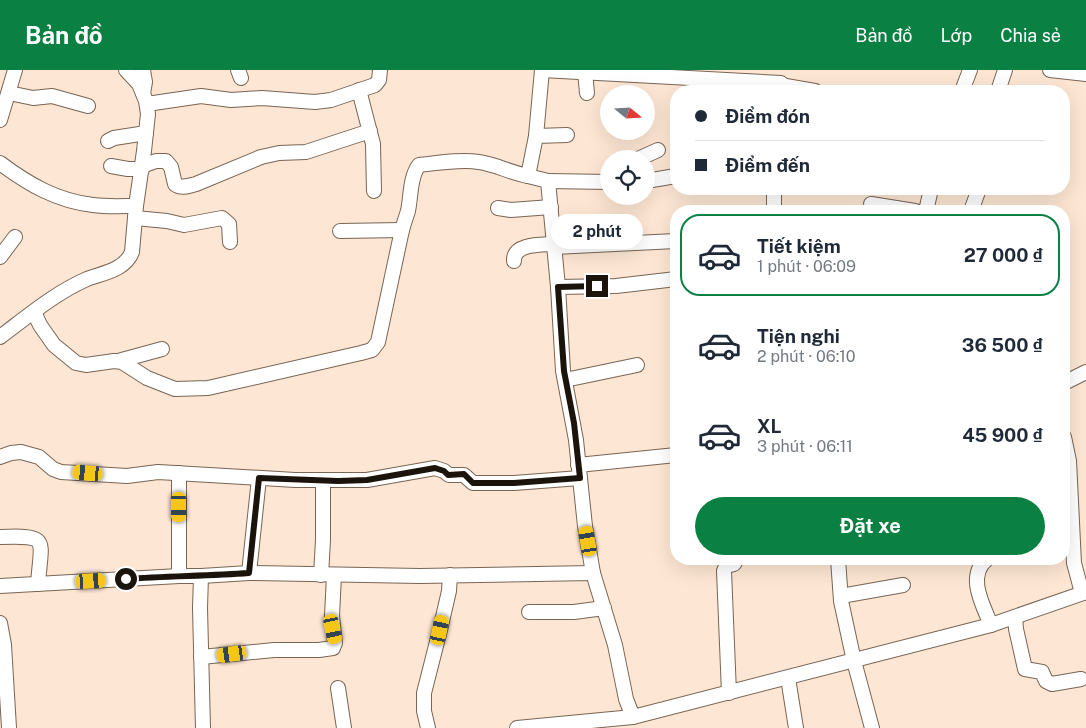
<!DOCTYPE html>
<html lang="vi">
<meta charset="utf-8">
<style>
body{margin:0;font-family:"Public Sans",sans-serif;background:#f6f6f7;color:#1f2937;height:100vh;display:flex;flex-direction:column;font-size:19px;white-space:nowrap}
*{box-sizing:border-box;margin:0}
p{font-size:16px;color:#747a83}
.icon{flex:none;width:28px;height:28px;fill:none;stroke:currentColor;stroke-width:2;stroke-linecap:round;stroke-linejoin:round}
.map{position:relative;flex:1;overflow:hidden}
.side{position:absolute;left:670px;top:135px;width:400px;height:360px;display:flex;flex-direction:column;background:#fff;border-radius:20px;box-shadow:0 5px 20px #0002}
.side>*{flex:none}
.top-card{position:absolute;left:670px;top:15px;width:400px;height:110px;border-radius:20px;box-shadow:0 5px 20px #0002;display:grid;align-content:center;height:110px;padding:0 25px;background:#fff}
.needle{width:32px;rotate:108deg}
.fabs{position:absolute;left:600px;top:15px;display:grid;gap:10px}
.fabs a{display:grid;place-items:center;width:55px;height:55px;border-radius:50%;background:#fff;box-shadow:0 5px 20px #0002;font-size:25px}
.end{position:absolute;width:22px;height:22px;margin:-11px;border:6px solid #1b140d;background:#fff;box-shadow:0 0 0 2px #fff}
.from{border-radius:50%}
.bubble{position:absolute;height:35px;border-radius:18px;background:#fff;box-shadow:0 5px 20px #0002;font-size:16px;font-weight:700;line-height:35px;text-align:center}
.car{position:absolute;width:15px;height:30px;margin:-15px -8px;border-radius:6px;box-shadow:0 0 4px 1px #0007;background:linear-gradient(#f5c518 24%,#345 0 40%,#f5c518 0 76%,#345 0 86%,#f5c518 0)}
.top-card b{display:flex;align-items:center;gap:18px;height:48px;font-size:19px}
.top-card b+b{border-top:1px solid #e0e1e3}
.top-card i{width:12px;height:12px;background:#1f2937}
ul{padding:9px 0 0;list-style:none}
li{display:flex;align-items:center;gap:15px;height:82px;margin:0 10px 8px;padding:0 15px;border:2px solid transparent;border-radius:20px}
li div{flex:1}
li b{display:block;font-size:19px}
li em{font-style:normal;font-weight:700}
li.active{border-color:#0b8043}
li>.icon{width:45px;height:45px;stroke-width:1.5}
.cta{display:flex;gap:10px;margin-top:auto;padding:10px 25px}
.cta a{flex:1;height:58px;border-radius:30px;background:#0b8043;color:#fff;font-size:20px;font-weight:700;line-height:58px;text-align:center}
header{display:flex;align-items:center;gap:30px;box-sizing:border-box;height:70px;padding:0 25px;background:#0b8043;color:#fff}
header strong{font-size:24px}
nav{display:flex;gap:28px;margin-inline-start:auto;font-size:18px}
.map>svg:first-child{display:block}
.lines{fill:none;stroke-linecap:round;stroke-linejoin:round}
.street-casing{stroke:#786554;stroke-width:16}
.street{stroke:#fff;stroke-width:14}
.route{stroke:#1b140d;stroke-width:6}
</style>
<header>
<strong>Bản đồ</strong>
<nav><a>Bản đồ</a><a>Lớp</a><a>Chia sẻ</a></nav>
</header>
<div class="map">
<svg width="1086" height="658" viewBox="0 0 1086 658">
<rect width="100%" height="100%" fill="#fde6d3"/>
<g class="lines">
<g class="street-casing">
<g id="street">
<path d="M238,0L241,8"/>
<path d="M542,0L536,66L528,106L548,111L558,217L563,301L576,370L585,456L593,503L615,575L626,629L633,647"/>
<path d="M542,0L781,13"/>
<path d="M1050,0L1086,4"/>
<path d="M585,2L587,23"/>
<path d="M780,15L815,21"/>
<path d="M359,20L373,74L374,121"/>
<path d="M962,21L970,0"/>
<path d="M998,21L1005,0"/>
<path d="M9,23L33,28L52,26L88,36"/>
<path d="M143,23L145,12L143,0"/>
<path d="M147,34L201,26L231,30L262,28L315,32L331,30L375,15L379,10L380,0"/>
<path d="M0,50L15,0"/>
<path d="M536,66L567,65"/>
<path d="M108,71L114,68L146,63"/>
<path d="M638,89L658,80"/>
<path d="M0,93C28,114 57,131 93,135C107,137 122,136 136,136"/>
<path d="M111,96L128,99H142"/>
<path d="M142,96L156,91H166L171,97L175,114C181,119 189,116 196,114L261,87L279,83L306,82L370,61"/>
<path d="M548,111L609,112"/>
<path d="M646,111L676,106"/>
<path d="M774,119V141"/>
<path d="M871,134L915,141"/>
<path d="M498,138L511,140L551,137"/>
<path d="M926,141L931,119"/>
<path d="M971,141L979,119"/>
<path d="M135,148L167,151L184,155L222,148L229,154L230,172"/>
<path d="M340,161L402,160"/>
<path d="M554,177L676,171"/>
<path d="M0,187L15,167"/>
<path d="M514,191C513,173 542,175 554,174"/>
<path d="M558,217L616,216L676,209"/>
<path d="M34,242L40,255L54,275L76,293L86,295L114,291L122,292L147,308L175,319L208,318L361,283L372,280L378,272L402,160C404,153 406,147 408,141C411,126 410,107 419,95C438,93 460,89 479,92C495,94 511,103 528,106"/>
<path d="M0,267C28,246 55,223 87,209C103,203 125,200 132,182L136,136L144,81L148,44L146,31L139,14L126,0"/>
<path d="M118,291L162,279"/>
<path d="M565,310L637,295"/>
<path d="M1064,313L1086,302"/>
<path d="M1064,367L1069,391L1074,493L1082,523"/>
<path d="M0,387L11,383L21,382L39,387L53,399L61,402L127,406L158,402L295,410H367L435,398L444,401L449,405H464L473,413H514L580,408"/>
<path d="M578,395L676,385"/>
<path d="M0,467C51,465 41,469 38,514"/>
<path d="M838,489L841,531L854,591L872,658"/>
<path d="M987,489C966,506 983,535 991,555"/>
<path d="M249,503L259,408"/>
<path d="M321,505L323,470V410"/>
<path d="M179,506V403"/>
<path d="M201,506L200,538L203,658"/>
<path d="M0,516L179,506H201L249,503L420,506L593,503"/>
<path d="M841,526L903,515"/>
<path d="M529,542H574L604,538"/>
<path d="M1015,547L1016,559L1025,599L1042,602L1046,611L1052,614L1081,609"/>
<path d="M0,553L4,575L9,658"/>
<path d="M201,587L274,580H319L333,578L335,573L332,546L334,505"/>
<path d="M788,608L796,658"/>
<path d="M338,618L344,658"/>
<path d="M729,623L724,501L726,496L734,494L737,489"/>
<path d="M428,658L424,641V623L440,560L449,521L450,505"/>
<path d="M517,658L633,647L991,555L1086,522"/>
</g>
</g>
<use href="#street" class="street"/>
</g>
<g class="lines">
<path class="route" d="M126,509C167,506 208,506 249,503L259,408L338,411L367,410L435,398L444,401L448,405L464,404L473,413H514L580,408L574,353L564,301L558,217L597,216"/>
</g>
</svg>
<div class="fabs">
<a><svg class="needle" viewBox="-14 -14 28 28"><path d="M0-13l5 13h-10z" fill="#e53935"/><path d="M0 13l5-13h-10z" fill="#747a83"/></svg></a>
<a><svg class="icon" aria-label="locate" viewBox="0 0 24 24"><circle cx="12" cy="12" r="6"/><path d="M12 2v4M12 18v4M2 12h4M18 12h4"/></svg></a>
</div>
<i class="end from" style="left:126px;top:509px"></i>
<i class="end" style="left:597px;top:216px"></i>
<div class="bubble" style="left:551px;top:144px;width:92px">2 phút</div>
<i class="car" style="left:88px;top:403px;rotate:275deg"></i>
<i class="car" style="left:179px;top:437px;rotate:180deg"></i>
<i class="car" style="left:588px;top:471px;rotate:350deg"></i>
<i class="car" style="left:91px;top:511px;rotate:87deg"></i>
<i class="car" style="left:333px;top:559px;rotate:168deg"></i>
<i class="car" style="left:440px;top:560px;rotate:12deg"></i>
<i class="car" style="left:232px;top:584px;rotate:262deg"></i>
<div class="top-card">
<b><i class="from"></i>Điểm đón</b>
<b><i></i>Điểm đến</b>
</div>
<section class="side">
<ul>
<li class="active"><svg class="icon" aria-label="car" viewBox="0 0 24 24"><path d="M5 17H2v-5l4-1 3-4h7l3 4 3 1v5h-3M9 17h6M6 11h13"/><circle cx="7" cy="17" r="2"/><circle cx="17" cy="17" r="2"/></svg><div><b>Tiết kiệm</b><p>1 phút · 06:09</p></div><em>27 000 ₫</em></li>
<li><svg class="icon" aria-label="car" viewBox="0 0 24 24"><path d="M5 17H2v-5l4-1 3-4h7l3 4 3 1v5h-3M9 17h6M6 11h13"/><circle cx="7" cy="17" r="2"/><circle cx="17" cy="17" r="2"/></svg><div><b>Tiện nghi</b><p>2 phút · 06:10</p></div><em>36 500 ₫</em></li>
<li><svg class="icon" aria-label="car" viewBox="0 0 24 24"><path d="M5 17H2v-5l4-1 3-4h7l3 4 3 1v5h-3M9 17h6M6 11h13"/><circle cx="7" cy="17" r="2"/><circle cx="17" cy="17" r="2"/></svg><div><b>XL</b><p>3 phút · 06:11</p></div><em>45 900 ₫</em></li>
</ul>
<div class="cta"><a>Đặt xe</a></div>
</section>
</div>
